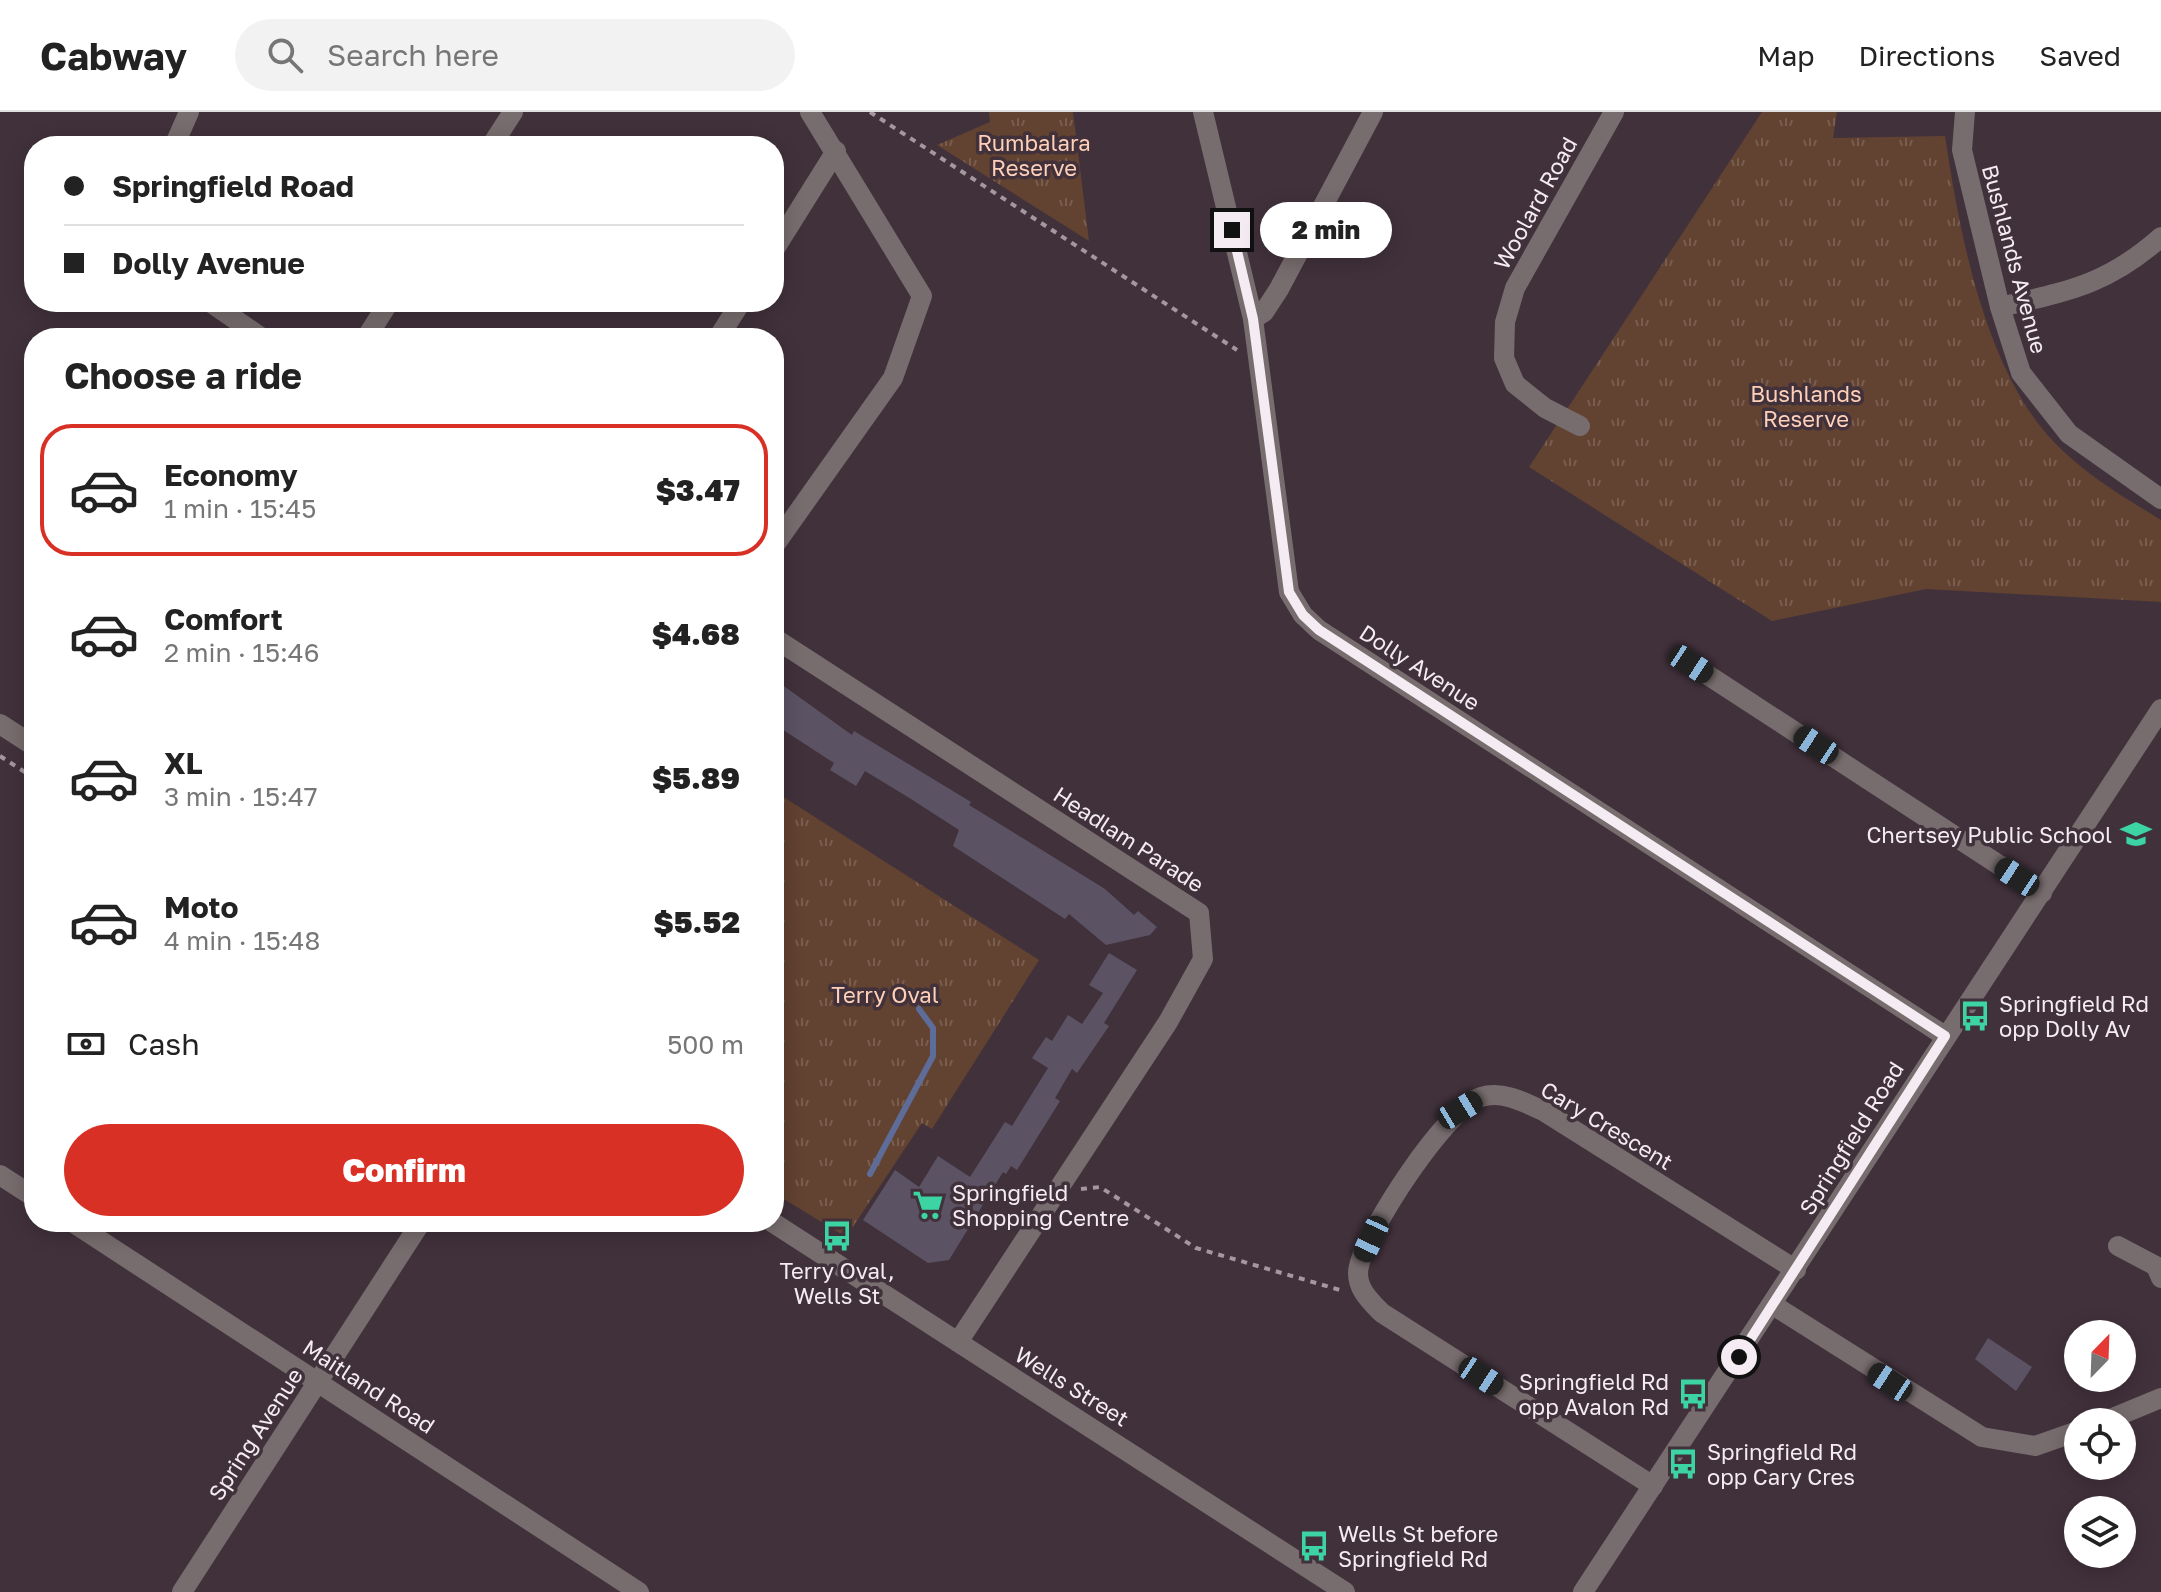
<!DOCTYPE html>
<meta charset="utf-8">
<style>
body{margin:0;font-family:"Golos Text",sans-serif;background:#f2f2f2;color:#222;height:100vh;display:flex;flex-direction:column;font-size:30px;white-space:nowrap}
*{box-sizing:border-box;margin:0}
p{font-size:26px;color:#767676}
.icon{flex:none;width:44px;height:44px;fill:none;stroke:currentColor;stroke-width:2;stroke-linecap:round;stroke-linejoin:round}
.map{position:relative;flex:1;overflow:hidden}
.details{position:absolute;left:24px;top:216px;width:760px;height:904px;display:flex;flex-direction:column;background:#fff;border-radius:32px;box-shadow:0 4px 20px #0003}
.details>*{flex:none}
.top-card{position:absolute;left:24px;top:24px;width:760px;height:176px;border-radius:32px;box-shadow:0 4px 20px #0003;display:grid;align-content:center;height:176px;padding:0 40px;background:#fff}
.needle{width:52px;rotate:23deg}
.tools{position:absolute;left:2064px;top:1208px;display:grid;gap:16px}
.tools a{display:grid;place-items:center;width:72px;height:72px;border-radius:50%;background:#fff;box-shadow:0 4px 20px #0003;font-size:40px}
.end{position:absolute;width:36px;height:36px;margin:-18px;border:10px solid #f5ebf2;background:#111;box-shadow:0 0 0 4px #111}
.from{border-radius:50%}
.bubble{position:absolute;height:56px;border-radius:28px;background:#fff;box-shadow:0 4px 20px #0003;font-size:26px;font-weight:800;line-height:56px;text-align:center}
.car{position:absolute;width:24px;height:48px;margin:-24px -12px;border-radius:10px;box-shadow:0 0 6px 2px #0007;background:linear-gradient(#222 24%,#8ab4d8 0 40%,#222 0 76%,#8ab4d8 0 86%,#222 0)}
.top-card b{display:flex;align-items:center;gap:28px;height:76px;font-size:30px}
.top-card b+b{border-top:2px solid #e0e0e0}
.top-card i{width:20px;height:20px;background:#222}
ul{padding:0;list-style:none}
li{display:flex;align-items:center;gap:24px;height:132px;margin:0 16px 12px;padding:0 24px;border:4px solid transparent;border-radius:32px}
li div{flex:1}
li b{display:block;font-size:30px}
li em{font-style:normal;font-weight:800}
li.active{border-color:#d93025}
li>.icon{width:72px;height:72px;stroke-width:1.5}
h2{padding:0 40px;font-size:36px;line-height:96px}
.pay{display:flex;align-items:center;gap:20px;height:88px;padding:0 40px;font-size:30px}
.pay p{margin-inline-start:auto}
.button{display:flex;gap:16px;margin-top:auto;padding:16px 40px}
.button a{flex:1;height:92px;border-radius:48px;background:#d93025;color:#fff;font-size:32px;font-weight:800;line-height:92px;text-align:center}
header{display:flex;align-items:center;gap:48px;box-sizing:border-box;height:112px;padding:0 40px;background:#fff;border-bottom:2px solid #e0e0e0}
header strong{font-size:38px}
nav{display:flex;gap:44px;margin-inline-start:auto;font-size:28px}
.search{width:560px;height:72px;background:#f2f2f2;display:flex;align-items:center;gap:20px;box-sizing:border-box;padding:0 28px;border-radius:44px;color:#767676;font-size:30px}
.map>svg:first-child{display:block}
.park{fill:url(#park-tufts)}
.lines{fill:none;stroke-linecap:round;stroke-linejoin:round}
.stream{stroke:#5e6c99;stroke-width:6}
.building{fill:#5b5364}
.path{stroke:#a4979f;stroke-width:4;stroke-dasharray:6 6;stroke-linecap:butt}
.minor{stroke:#786d6e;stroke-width:20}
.route{stroke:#f5ebf2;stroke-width:10}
.labels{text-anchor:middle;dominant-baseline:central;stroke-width:7;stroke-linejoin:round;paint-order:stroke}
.park-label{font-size:22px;fill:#ffd0b9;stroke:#41313b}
.street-label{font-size:22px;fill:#f5ebf2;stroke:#41313b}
.poi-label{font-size:22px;fill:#f5ebf2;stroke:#41313b;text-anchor:start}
</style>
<header>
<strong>Cabway</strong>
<div class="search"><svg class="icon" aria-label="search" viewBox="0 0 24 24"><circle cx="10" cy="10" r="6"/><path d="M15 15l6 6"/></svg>Search here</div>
<nav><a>Map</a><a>Directions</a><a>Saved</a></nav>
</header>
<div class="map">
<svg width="2161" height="1480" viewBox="0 0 2161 1480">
<defs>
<pattern id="park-tufts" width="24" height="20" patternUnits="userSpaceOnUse" patternTransform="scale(2)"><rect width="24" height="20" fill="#624231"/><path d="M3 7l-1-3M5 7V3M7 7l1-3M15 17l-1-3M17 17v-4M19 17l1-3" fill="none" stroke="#795d4f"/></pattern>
</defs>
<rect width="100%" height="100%" fill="#41313b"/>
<g class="park">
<path d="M989,0H1073L1089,129L937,33L990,10Z"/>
<path d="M1762,0H1837L1833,26L1945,24C1960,123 1986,267 2062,338C2091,366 2127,387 2161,408V490L1926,477L1772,509L1529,355Z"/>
<path d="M774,679L1039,848L932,1017L922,1011L846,1125L774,1081Z"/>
</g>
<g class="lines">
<path class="stream" d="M870,1062L933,944V916L919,897"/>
</g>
<g class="building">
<path d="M774,567L852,623L854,619L971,690L969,693L1105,777L1134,803L1138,799L1157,815L1150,823L1106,833L1069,802L1065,807L953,734L959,718L911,687L865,659L856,674L830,658L834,651L774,612Z"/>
<path d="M1109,841L1137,858L1104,911L1109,914L1077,961L1072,957L1055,986L1060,989L1017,1058L1011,1054L1006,1062L1003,1060L949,1148L928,1151L863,1108L895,1058L919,1075L938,1044L970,1065L1005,1010L1012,1014L1048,956L1032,946L1046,925L1052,929L1068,903L1082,912L1103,881L1089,873Z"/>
<path d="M1988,1226L2032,1255L2016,1279L1975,1247Z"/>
</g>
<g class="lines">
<g class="path">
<path d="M870,0L1237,238"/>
<path d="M0,644L34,666"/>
<path d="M1081,1077L1100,1075L1196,1136L1340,1178"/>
</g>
<g class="minor">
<path d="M1203,0L1253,207L1289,480L1303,503L1319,518L1945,924"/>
<path d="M1965,0L1962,38L2000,195L2021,261L2069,322L2161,387"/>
<path d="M174,34L189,0"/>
<path d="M491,34L513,0"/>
<path d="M774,138L836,39"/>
<path d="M210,190L262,226"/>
<path d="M2000,195C2068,179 2107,173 2161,125"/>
<path d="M1253,207L1264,200L1279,177L1373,0"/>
<path d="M366,226L389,190"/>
<path d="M718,226L741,190"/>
<path d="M1580,314L1545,296L1515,272L1504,246L1505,210L1515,176L1614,0"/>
<path d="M774,434L893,266L922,184L810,0"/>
<path d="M774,526L1199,801L1203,847L1168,910L958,1230"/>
<path d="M1691,552L2042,781"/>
<path d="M0,612L34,634"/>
<path d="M0,1063L34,1085"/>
<path d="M72,1110L639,1480"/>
<path d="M772,1110L1345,1480"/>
<path d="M2118,1134L2156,1154L2161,1166"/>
<path d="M1773,1193L1982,1325L2035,1334L2078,1319"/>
<path d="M2103,1310L2161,1286"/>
<path d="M1653,1374L1382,1201C1369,1188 1354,1174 1359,1154C1367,1118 1446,996 1481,985C1503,978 1526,991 1545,1000L1796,1158"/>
<path d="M182,1480L421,1110"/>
<path d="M1583,1480L2161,597"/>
</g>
</g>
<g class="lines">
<path class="route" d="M1232,118L1253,207L1289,480L1303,503L1319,518L1945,924L1739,1245"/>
</g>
<defs>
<g id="school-bare" transform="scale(2.4)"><path d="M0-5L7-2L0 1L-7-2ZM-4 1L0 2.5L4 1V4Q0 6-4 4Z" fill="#3dd4a3" stroke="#41313b" stroke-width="2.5" paint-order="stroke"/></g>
<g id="bus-bare" transform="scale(2.4)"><path d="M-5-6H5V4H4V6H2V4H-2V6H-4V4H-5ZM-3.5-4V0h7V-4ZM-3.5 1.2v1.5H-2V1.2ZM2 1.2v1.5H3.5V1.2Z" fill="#3dd4a3" stroke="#41313b" stroke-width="2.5" paint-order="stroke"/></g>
<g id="supermarket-bare" transform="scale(2.4)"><path d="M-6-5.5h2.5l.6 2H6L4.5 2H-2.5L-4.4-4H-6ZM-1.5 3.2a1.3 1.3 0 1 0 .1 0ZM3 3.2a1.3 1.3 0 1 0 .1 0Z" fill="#3dd4a3" stroke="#41313b" stroke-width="2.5" paint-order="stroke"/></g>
</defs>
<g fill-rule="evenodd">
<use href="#school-bare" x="2136" y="722"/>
<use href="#bus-bare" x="1975" y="904"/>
<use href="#supermarket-bare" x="928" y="1093"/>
<use href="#bus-bare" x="837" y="1124"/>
<use href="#bus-bare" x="1693" y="1282"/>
<use href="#bus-bare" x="1683" y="1352"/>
<use href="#bus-bare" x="1314" y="1434"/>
</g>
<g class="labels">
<g class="park-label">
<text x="1034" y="30">Rumbalara<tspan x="1034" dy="25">Reserve</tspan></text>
<text x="1806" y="281">Bushlands<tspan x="1806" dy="25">Reserve</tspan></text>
<text x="885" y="882">Terry Oval</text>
</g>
<g class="street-label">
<text transform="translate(1535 91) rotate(-61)">Woolard Road</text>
<text transform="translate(2015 147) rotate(75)">Bushlands Avenue</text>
<text transform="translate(1420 555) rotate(33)">Dolly Avenue</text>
<text transform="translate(1129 727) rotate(33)">Headlam Parade</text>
<text transform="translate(1607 1013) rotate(31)">Cary Crescent</text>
<text transform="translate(1851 1026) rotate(-58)">Springfield Road</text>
<text transform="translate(369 1274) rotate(33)">Maitland Road</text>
<text transform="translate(1072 1274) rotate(32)">Wells Street</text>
<text transform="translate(255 1322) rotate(-57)">Spring Avenue</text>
</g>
<g class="poi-label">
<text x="2112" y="722" text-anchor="end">Chertsey Public School</text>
<text x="1999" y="891">Springfield Rd<tspan x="1999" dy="25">opp Dolly Av</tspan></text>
<text x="952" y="1080">Springfield<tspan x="952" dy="25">Shopping Centre</tspan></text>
<text x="837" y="1158" text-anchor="middle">Terry Oval,<tspan x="837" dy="25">Wells St</tspan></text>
<text x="1669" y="1269" text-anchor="end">Springfield Rd<tspan x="1669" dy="25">opp Avalon Rd</tspan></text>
<text x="1707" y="1339">Springfield Rd<tspan x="1707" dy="25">opp Cary Cres</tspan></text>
<text x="1338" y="1421">Wells St before<tspan x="1338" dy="25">Springfield Rd</tspan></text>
</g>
</g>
</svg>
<div class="tools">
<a><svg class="needle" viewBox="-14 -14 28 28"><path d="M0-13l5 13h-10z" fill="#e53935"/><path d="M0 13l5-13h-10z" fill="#767676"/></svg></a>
<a><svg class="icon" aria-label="locate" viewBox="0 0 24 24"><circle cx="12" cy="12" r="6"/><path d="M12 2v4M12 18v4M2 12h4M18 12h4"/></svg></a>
<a><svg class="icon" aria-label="layers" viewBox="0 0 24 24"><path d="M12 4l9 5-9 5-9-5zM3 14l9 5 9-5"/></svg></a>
</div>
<i class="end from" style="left:1739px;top:1245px"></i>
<i class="end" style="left:1232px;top:118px"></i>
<div class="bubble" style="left:1260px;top:90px;width:132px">2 min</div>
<i class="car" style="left:1691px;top:552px;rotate:123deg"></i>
<i class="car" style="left:1816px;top:633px;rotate:303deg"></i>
<i class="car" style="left:2017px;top:765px;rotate:303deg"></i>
<i class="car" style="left:1460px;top:998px;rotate:59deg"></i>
<i class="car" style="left:1371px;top:1127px;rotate:205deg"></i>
<i class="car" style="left:1481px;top:1264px;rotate:123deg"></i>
<i class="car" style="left:1890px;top:1270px;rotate:303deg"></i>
<div class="top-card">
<b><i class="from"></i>Springfield Road</b>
<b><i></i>Dolly Avenue</b>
</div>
<section class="details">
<h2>Choose a ride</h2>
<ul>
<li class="active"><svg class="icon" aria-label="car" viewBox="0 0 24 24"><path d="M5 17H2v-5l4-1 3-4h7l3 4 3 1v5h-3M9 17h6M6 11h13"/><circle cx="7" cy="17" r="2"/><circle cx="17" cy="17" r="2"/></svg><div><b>Economy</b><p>1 min · 15:45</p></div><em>$3.47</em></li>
<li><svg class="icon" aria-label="car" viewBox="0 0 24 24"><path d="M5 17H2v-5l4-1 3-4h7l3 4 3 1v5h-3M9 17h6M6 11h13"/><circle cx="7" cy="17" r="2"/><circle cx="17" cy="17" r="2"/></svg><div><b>Comfort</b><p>2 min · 15:46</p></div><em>$4.68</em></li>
<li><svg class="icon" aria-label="car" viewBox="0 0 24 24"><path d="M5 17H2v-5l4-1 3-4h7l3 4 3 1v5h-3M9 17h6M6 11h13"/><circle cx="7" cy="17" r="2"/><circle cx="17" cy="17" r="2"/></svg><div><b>XL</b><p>3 min · 15:47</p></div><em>$5.89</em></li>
<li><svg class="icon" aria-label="car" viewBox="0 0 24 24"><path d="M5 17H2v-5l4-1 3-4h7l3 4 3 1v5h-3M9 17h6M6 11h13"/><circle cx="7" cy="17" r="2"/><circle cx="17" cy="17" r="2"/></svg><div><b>Moto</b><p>4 min · 15:48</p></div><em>$5.52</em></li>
</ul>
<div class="pay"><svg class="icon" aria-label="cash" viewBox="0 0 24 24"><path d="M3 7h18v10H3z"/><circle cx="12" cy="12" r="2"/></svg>Cash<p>500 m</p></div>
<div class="button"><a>Confirm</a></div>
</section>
</div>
